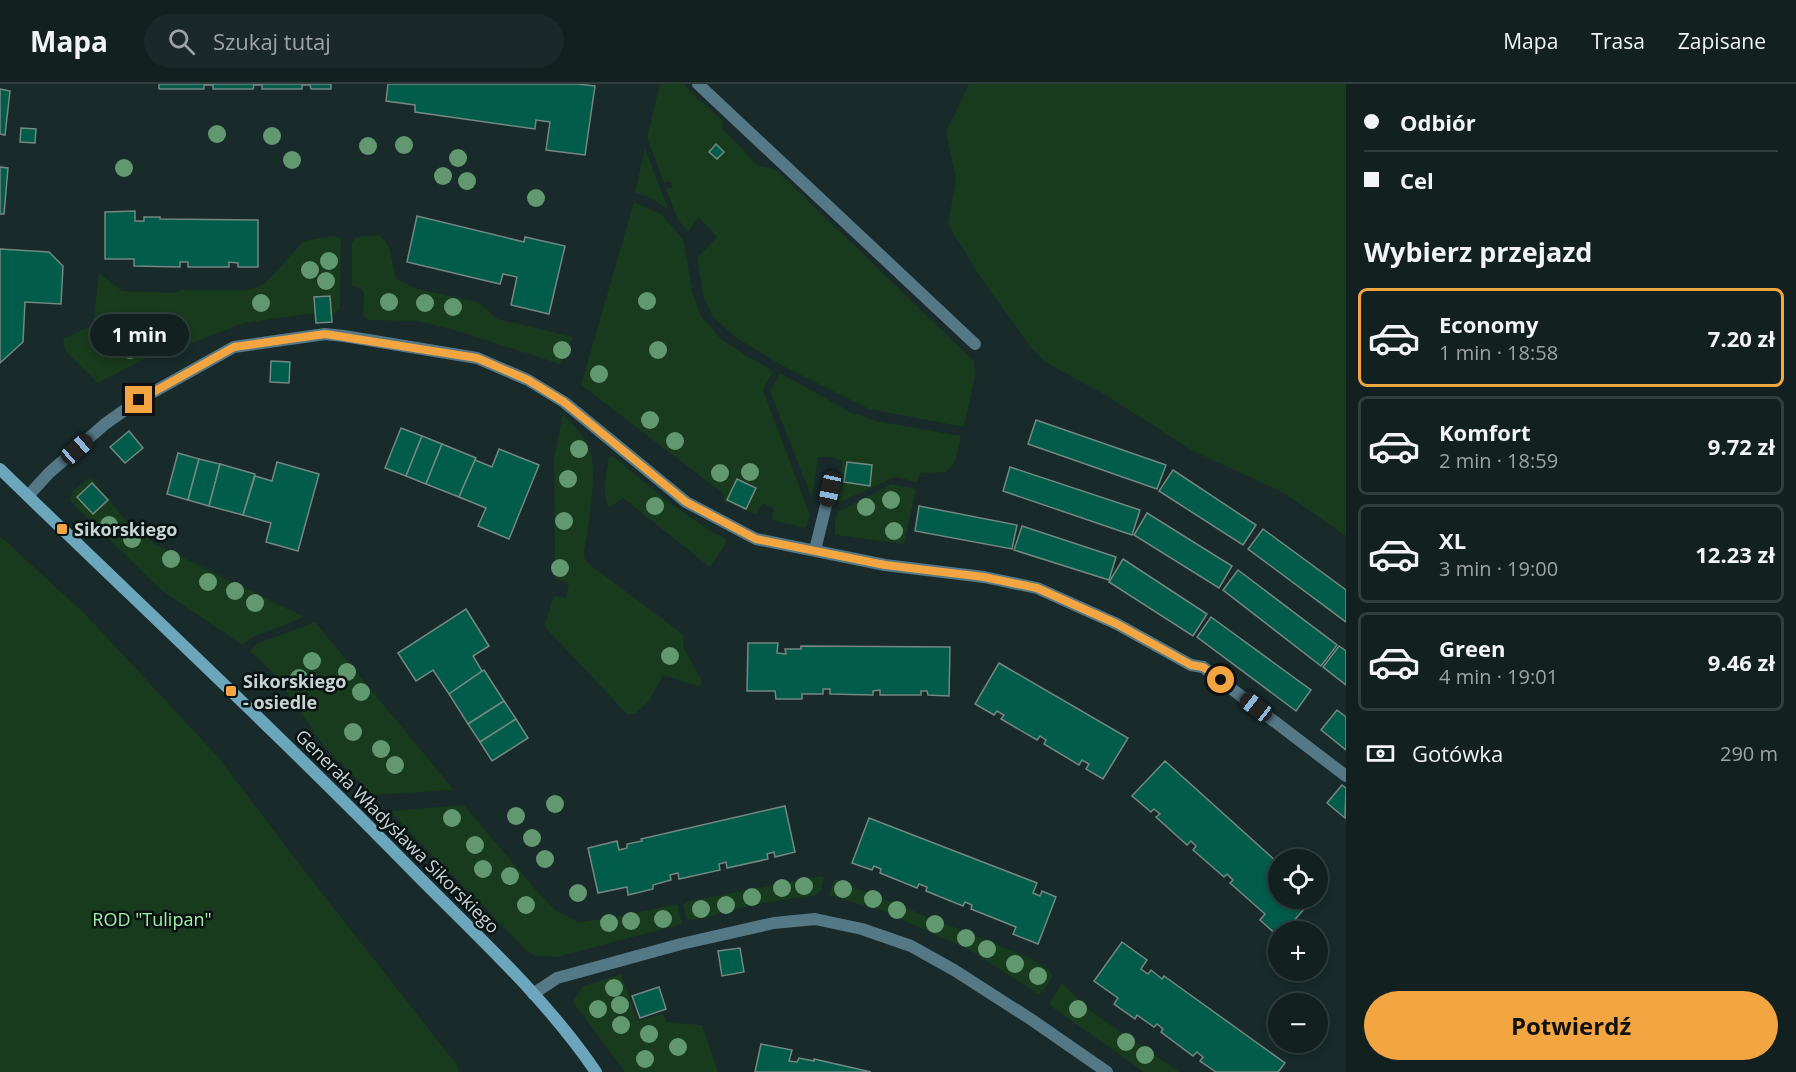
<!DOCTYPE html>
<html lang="pl">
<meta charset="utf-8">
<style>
body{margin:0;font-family:"Open Sans",sans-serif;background:#1b2829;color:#f1f3f6;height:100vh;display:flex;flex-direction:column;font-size:22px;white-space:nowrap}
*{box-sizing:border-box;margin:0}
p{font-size:20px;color:#9ca3a5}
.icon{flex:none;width:33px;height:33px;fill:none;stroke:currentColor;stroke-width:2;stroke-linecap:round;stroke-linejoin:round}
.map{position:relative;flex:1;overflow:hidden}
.panel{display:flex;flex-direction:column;background:#122020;width:450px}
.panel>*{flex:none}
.banner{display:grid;align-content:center;height:132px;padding:0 18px;background:#122020}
.controls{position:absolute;left:1268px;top:765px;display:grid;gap:12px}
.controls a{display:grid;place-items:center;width:60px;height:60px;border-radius:50%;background:#122020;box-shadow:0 3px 9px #0003,0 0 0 2px #313e3e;font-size:30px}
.end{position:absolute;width:27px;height:27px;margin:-14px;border:8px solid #f2a541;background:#111;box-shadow:0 0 0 3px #111}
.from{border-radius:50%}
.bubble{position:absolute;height:42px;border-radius:21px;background:#122020;box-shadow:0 3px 9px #0003,0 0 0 2px #313e3e;font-size:20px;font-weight:700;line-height:42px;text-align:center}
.car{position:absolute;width:18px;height:36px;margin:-18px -9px;border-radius:8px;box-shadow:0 0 4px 2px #0007;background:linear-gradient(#222 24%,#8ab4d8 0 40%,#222 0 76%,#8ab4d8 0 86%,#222 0)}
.banner b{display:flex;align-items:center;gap:21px;height:57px;font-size:22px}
.banner b+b{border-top:2px solid #313e3e}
.banner i{width:15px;height:15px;background:#f1f3f6}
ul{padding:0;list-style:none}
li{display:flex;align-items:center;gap:18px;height:99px;margin:0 12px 9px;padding:0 6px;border:3px solid #313e3e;border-radius:9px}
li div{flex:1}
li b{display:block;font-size:22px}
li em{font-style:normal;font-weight:700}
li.on{border-color:#f2a541}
li>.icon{width:54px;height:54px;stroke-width:1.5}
h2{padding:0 18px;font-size:27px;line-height:72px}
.pay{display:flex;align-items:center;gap:15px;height:66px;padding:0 18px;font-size:22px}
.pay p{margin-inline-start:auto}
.action{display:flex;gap:12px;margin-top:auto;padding:12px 18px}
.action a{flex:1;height:69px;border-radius:36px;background:#f2a541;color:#111;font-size:24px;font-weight:700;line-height:69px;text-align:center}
header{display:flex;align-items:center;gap:36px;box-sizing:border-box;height:84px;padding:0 30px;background:#122020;border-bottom:2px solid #313e3e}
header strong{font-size:28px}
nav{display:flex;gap:33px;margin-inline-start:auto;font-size:21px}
.search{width:420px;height:54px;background:#1b2829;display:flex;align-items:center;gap:15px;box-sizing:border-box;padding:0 21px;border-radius:33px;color:#9ca3a5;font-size:22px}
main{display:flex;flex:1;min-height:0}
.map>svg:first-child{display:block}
.green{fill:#183a1d}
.building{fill:#015c4a;stroke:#758781;stroke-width:1.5}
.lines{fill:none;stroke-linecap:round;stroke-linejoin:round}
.lane{stroke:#547886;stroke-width:12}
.street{stroke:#547886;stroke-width:12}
.secondary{stroke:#6ca6bd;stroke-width:12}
.tree{fill:#62986f}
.route{stroke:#f2a541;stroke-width:8}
.poi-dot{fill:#f2a541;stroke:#091111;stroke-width:2}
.labels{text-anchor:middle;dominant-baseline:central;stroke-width:5;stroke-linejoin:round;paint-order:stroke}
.poi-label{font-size:18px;font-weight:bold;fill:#c9d3d4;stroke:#091111;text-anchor:start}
.street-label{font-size:18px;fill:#c9d3d4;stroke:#091111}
.park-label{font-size:18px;fill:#9ef2a7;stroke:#091111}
</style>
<header>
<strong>Mapa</strong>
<div class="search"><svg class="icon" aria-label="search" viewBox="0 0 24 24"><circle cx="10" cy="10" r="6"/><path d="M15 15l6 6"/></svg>Szukaj tutaj</div>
<nav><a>Mapa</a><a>Trasa</a><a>Zapisane</a></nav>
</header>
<main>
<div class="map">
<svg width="1346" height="988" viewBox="0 0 1346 988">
<rect width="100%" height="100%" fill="#182a2a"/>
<g class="green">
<path d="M660,0H683L722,36L723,45L758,82L775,85L974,277L975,292L964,343L869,325L781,281L735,253L713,233L704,215L697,174L717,153L698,133L688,148L677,134L666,104H673L670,97L664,99L647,53Z"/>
<path d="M969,0H1346V452L1284,409L1193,367L1107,312L1045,278L1032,265L978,190L948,140L956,96L946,48Z"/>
<path d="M645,64L668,125L652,115L635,108Z"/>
<path d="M634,118L661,130L683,155L693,210L701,232L720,254L747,272L773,287L763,306L810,431L805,444L772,436L774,424L762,419L756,431L724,417V410L581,301Z"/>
<path d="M380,151L389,163L396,195L414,204L478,218L497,235L573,253L560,280L451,245L416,237L368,236L363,233L364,208L358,203L352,202V159L356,153Z"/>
<path d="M333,152L341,154L340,226L334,230H308L244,239L167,269L160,267L98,299L65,267L63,255L91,242L94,234L99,189L122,207L171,209L182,206H246L255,204L264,200L304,157Z"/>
<path d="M780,289L850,328L876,337L961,352L955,378L946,388L920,389L917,398L895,393L838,419L842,377L829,373H818L812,414L770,308Z"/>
<path d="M563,330C573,341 585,352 590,367C598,387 588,445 584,468L585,477L684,551L683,562L702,598L700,603L663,591L649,617L634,630H627L544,542L554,512L566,514L569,499L555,495L554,374Z"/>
<path d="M613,372L663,414L715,450L724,453L726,457L725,461L710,483L623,414L609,424C601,411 607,388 609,373Z"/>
<path d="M90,393L124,434L155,460L304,533L253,553L242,561L161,506L71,418L70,415L73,407Z"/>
<path d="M891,400L916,405L904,460L835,451V434L839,427Z"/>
<path d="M0,452L86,531L219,674L300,781L457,981L459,988H0Z"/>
<path d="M315,538L454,706L373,711L325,664L276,592L250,567L258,559Z"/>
<path d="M464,721L535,805L556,827L578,838L612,834L677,820L682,840L557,873L536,872L527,867L389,727Z"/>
<path d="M820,792L824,793L821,806L815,812C787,815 760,819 732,826C718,829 702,838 687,835L683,822L686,818Z"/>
<path d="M834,795L1032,875L1052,889V893L1043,908L1038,910L970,866L885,828L829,811Z"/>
<path d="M621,890L638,937L663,930L666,938L702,941L718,988H625L573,918L582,903Z"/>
<path d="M1062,899L1091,927L1179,988H1144L1052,923L1050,919Z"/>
</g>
<g class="building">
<path d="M159,0H331V5H311L310,1H302V5H262V1H254L253,5H213V1H204V5H159Z"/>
<path d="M388,0H577L595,2L585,71L546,66L550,38L536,36L535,45L415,28V21L386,17Z"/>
<path d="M0,5L10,7L5,51L0,50Z"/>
<path d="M21,44L36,45L35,59L20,58Z"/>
<path d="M716,60L724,68L717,75L709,68Z"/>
<path d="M0,83L8,84L4,130H0Z"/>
<path d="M135,127V137H144V133H160V135L258,136V183H238V179L229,178V183H188V178H180V183L134,182V175H105V128Z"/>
<path d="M417,132L524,158L525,153L565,162L549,230L511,221L517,193L503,190L500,200L407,178Z"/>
<path d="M0,165L49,168L63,182L61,220L25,218L23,258L0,279Z"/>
<path d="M330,212L332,238L316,239L314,213Z"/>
<path d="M271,277L290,278L289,299L270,298Z"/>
<path d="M1036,336L1166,381L1157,405L1028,360Z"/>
<path d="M401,344L422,352L406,392L385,384Z"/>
<path d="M129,347L143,364L125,379L110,363Z"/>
<path d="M422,352L442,360L426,400L406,392Z"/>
<path d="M442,360L476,374L459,413L426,400Z"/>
<path d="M499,365L539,381L509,455L478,442L486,424L459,413L475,376L492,383Z"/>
<path d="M178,369L199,375L188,416L167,410Z"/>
<path d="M199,375L220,380L209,422L188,416Z"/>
<path d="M277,378L319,390L298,467L266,458L271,439L243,431L255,392L272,397Z"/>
<path d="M847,378L872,381L870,402L844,398Z"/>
<path d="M220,380L255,390L243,431L209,422Z"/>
<path d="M1010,383L1140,426L1132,451L1003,407Z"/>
<path d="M1173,386L1256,441L1243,461L1159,407Z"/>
<path d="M737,395L756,404L746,425L727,416Z"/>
<path d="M92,399L108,416L93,430L77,413Z"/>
<path d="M919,422L1017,441L1012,465L915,447Z"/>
<path d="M1147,429L1232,482L1219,504L1134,451Z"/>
<path d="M1022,442L1116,473L1109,496L1014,466Z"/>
<path d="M1263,445L1346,506V538L1248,465Z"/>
<path d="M1123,475L1207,530L1193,552L1109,498Z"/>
<path d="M1238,486L1337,561L1321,582L1223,506Z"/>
<path d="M466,525L489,562L473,572L482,587L449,610L433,586L416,597L398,569Z"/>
<path d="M1211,533L1311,606L1296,627L1197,553Z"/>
<path d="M748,559H778L777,569L786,570L785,565H801V562L950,563L949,612L928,611L927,607H921V611H880V606L873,607V611L830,610V605H823V610H802V615H776L775,607H747Z"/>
<path d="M1339,562L1346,567V601L1323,583Z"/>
<path d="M999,579L1128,654L1103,695L1086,685L1089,680L1082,676L1079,681L1044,660L1046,656L1040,652L1037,656L1001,635L1004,631L997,627L994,631L975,620Z"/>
<path d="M484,586L504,617L468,640L449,610Z"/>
<path d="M504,617L516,635L480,658L468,640Z"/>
<path d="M1337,626L1346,633V666L1321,646Z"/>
<path d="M516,635L528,654L492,677L480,658Z"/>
<path d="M1165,677L1278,779V814H1310L1312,816L1284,848H1278V852L1260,836L1265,830L1230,799L1233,796L1227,790L1224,793L1193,766L1196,762L1191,757L1187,761L1156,733L1160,730L1154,725L1151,728L1132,712Z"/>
<path d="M1342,701L1346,704L1345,734L1327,719Z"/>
<path d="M785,722L795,768L775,773L774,768L767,770L768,775L727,784L726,778L719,780L720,786L679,795L678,789L670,791L671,796L653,801V805L628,811L627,803L598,809L588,764L617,757L619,766L627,764V760L642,757L641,755Z"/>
<path d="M869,734L1037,799L1033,809L1040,812L1042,807L1056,813L1038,860L1013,850L1016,843L971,825L972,821L965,818L963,822L926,807L927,803L919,800L917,804L880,789L881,785L874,782L872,786L852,779Z"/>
<path d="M1122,858L1147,876L1141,885L1148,890L1151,886L1162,895L1164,892L1285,979L1278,988H1216L1200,977L1203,973L1197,968L1193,972L1161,948L1163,945L1157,940L1154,943L1137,931L1135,935L1114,920L1118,914L1094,897Z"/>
<path d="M740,864L744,888L722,892L718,867Z"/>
<path d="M659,903L666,925L640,934L632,912Z"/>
<path d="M761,960L792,966L789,977L797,978L799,974L814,977V975L871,988H755Z"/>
</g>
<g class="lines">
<g class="lane">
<path d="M698,0L975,260"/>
<path d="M815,466L830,405"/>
<path d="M1203,583L1346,692"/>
<path d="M533,910L557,894L681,860L774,839L815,835L862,845L911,862L954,886L1032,936L1107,988"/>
</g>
<path class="street" d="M28,412L49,389L105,340L139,316L234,263L325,250L344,252L477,274L528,296L564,318L686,418L756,455L885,481L984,493L1037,504L1117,540L1191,581L1203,583"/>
<path class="secondary" d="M0,385C138,519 279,650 413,787C476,851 545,913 596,988"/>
</g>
<g class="tree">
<circle cx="217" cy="50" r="9"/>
<circle cx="272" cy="52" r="9"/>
<circle cx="404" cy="61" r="9"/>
<circle cx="368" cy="62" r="9"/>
<circle cx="458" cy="74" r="9"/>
<circle cx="292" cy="76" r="9"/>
<circle cx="124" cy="84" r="9"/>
<circle cx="443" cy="92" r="9"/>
<circle cx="467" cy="97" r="9"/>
<circle cx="536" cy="114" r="9"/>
<circle cx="329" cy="177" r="9"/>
<circle cx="310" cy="186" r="9"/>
<circle cx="326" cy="197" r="9"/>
<circle cx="647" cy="217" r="9"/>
<circle cx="389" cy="218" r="9"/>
<circle cx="261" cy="219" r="9"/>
<circle cx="425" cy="219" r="9"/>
<circle cx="453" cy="223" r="9"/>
<circle cx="130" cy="266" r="9"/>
<circle cx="562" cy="266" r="9"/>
<circle cx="658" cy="266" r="9"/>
<circle cx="599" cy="290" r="9"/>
<circle cx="650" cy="336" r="9"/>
<circle cx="675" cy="357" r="9"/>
<circle cx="579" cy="365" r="9"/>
<circle cx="750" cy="388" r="9"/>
<circle cx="720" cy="389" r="9"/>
<circle cx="568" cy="395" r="9"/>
<circle cx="891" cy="416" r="9"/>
<circle cx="655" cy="422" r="9"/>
<circle cx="866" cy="423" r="9"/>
<circle cx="564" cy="437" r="9"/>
<circle cx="109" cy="441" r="9"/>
<circle cx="894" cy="447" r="9"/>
<circle cx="132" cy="455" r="9"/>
<circle cx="171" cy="475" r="9"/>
<circle cx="560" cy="484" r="9"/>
<circle cx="208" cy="498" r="9"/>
<circle cx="235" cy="507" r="9"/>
<circle cx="255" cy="519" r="9"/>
<circle cx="670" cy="572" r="9"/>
<circle cx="312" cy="577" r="9"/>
<circle cx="347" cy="588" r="9"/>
<circle cx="299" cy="594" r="9"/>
<circle cx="361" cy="608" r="9"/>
<circle cx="353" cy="648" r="9"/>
<circle cx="381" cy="665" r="9"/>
<circle cx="395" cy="681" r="9"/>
<circle cx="555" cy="720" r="9"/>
<circle cx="516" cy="732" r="9"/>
<circle cx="452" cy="734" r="9"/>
<circle cx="532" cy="754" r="9"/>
<circle cx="475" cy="761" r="9"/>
<circle cx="545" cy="775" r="9"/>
<circle cx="483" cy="785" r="9"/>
<circle cx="510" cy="792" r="9"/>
<circle cx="804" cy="802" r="9"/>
<circle cx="782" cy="804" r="9"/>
<circle cx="843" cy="805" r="9"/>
<circle cx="578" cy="809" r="9"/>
<circle cx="752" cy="813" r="9"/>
<circle cx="873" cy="815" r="9"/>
<circle cx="526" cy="821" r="9"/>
<circle cx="726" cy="821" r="9"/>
<circle cx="701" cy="825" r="9"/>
<circle cx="897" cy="826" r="9"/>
<circle cx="663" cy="835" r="9"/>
<circle cx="631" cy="837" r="9"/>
<circle cx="609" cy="839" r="9"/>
<circle cx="935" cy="840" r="9"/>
<circle cx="966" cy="854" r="9"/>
<circle cx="987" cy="865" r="9"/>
<circle cx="1015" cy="880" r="9"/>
<circle cx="1038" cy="892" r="9"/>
<circle cx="614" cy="904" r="9"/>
<circle cx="620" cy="921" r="9"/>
<circle cx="598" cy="925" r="9"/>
<circle cx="1078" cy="925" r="9"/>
<circle cx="621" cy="941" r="9"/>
<circle cx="649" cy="950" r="9"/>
<circle cx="1126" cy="958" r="9"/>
<circle cx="678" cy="963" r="9"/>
<circle cx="1145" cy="971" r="9"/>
<circle cx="645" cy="975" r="9"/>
</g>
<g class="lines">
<path class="route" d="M139,316L234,263L325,250L477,274L528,296L564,318L686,418L756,455L885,481L984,493L1037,504L1117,540L1191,581L1203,583L1221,596"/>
</g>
<g class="poi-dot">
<rect x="56" y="439" width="12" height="12" rx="3"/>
<rect x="225" y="601" width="12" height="12" rx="3"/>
</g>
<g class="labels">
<g class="poi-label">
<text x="74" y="445">Sikorskiego</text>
<text x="243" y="597">Sikorskiego<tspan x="243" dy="21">- osiedle</tspan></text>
</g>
<g class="street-label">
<text transform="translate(398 747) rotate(45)">Generała Władysława Sikorskiego</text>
</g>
<g class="park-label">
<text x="152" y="835">ROD "Tulipan"</text>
</g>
</g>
</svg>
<div class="controls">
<a><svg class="icon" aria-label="locate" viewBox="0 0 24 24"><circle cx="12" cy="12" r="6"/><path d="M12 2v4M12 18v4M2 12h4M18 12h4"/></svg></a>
<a>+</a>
<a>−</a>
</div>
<i class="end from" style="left:1221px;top:596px"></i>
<i class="end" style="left:139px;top:316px"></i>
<div class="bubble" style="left:90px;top:230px;width:99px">1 min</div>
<i class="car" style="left:77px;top:365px;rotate:49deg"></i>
<i class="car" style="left:830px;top:405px;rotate:192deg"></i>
<i class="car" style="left:1256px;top:623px;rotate:308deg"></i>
</div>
<section class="panel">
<div class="banner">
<b><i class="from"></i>Odbiór</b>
<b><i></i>Cel</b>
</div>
<h2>Wybierz przejazd</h2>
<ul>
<li class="on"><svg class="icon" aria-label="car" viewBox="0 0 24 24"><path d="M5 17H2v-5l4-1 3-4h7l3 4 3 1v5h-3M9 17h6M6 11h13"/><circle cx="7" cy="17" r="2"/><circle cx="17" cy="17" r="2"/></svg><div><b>Economy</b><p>1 min · 18:58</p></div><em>7.20 zł</em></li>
<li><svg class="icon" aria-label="car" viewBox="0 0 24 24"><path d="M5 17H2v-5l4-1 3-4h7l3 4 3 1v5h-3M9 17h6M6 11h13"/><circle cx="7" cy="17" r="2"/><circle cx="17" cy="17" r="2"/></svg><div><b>Komfort</b><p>2 min · 18:59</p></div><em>9.72 zł</em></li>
<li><svg class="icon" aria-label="car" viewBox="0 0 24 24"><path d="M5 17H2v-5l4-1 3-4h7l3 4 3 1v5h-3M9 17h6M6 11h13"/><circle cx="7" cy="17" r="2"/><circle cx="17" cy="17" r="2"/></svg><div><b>XL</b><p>3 min · 19:00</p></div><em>12.23 zł</em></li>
<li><svg class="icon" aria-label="car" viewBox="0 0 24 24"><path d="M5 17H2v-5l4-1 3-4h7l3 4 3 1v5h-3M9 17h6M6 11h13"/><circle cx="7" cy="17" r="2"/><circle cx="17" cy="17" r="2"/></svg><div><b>Green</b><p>4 min · 19:01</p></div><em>9.46 zł</em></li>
</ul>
<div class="pay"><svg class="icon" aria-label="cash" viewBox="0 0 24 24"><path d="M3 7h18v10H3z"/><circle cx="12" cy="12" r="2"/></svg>Gotówka<p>290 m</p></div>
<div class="action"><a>Potwierdź</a></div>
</section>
</main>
